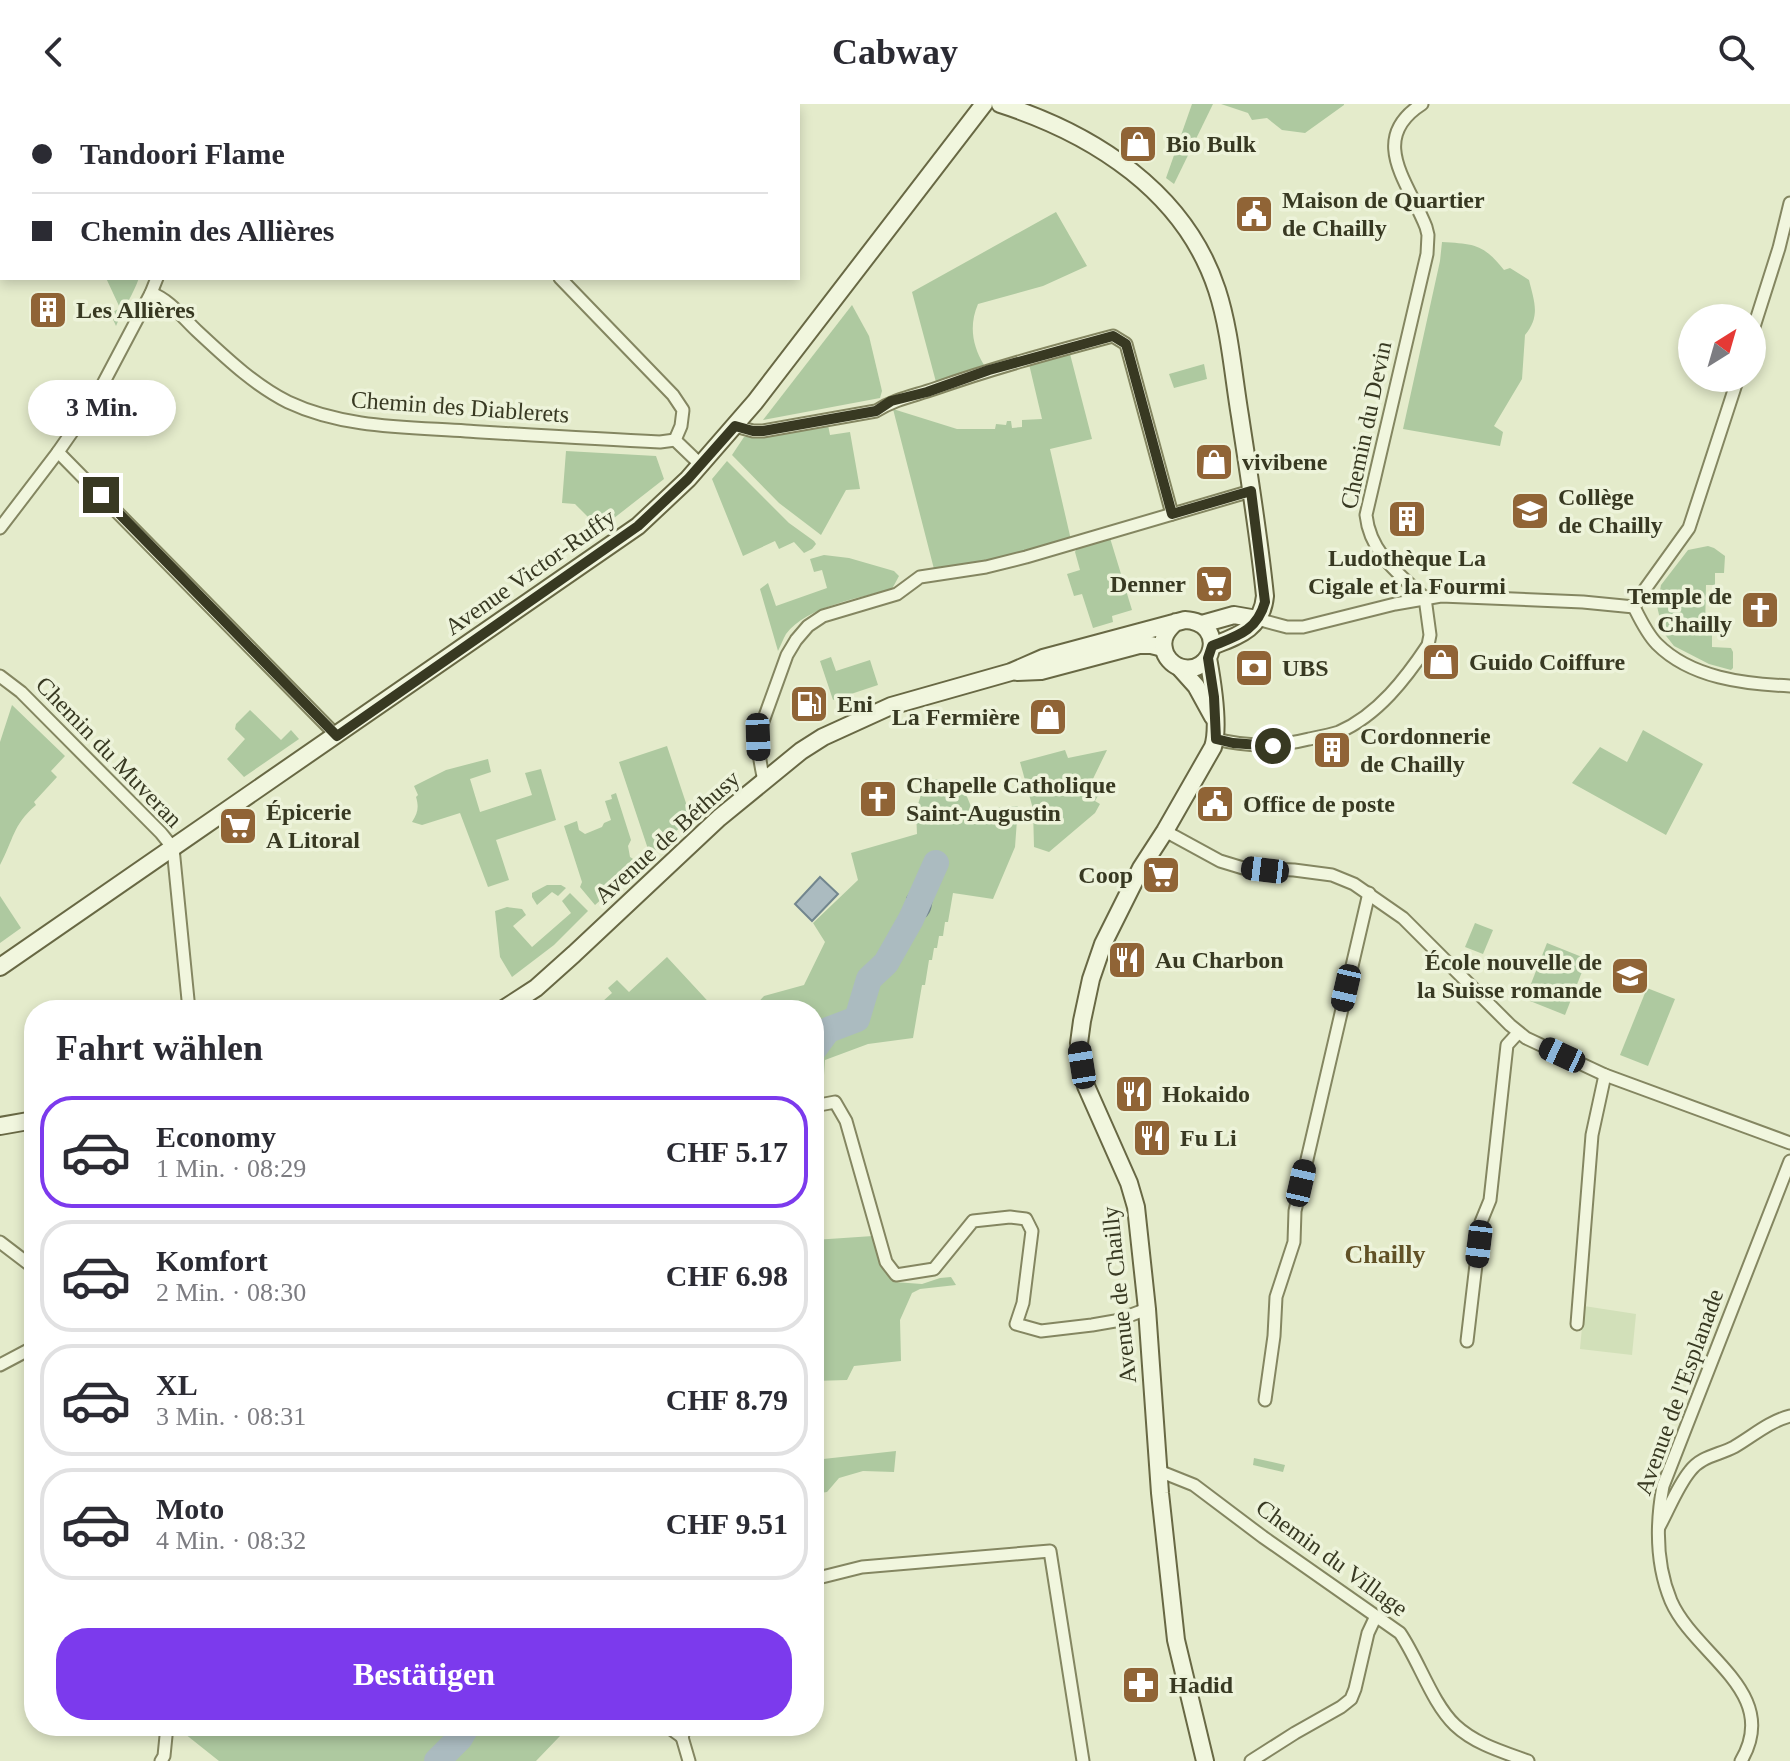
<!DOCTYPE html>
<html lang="de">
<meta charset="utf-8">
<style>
body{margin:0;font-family:"Times New Roman",serif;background:#f2f2f3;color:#2b2b33;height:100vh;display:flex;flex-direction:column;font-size:30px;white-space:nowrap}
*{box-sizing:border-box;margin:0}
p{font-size:26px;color:#7c7c81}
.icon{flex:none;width:44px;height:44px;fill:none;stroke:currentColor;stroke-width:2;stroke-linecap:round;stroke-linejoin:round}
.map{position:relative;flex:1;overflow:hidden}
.details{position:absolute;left:24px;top:896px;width:800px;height:736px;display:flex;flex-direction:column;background:#fff;border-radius:32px;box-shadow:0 4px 12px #0003}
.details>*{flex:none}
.hud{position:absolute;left:0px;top:0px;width:800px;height:176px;box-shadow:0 4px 12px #0003;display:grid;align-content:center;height:176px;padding:0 32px;background:#fff}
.needle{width:52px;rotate:37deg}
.controls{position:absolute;left:1678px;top:200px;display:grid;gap:16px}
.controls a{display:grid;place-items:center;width:88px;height:88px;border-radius:50%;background:#fff;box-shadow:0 4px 12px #0003;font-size:40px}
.end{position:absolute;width:36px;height:36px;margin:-18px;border:10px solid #383922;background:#fff;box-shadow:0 0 0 4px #fff}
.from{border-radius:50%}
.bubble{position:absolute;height:56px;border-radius:28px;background:#fff;box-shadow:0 4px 12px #0003;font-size:26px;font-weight:600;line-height:56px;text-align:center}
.car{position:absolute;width:24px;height:48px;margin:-24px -12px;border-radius:10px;box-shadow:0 0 6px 2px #0007;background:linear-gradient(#222 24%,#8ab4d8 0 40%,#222 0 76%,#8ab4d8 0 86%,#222 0)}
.hud b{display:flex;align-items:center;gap:28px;height:76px;font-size:30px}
.hud b+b{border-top:2px solid #e1e1e2}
.hud i{width:20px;height:20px;background:#2b2b33}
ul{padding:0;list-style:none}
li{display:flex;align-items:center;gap:24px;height:112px;margin:0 16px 12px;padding:0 16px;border:4px solid #e1e1e2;border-radius:32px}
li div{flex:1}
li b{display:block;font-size:30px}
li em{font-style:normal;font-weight:600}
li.active{border-color:#7c3aed}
li>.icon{width:72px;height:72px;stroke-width:1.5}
h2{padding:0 32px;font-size:36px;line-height:96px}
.button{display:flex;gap:16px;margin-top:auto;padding:16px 32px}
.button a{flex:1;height:92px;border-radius:32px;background:#7c3aed;color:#fff;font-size:32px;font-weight:600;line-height:92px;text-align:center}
header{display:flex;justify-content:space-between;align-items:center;height:104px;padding:0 32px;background:#fff;font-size:36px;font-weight:600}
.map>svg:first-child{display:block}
.farmland{fill:#d2e0b9}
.green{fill:#aec9a0}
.water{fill:#abbbc0;stroke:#72868e;stroke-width:2}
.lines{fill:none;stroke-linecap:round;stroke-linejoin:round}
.river{stroke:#abbbc0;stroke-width:26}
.street-casing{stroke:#848661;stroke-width:15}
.secondary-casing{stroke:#686844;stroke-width:20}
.street{stroke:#f1f6de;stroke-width:11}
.secondary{stroke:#f1f6de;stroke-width:16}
.route{stroke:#383922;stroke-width:10}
.labels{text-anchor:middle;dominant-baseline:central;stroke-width:7;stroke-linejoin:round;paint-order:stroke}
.poi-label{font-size:24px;font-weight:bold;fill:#383922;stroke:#edf3da;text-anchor:start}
.street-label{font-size:24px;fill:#383922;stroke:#edf3da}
.neighbourhood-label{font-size:26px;font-weight:bold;fill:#615126;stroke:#edf3da}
</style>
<header><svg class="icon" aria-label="back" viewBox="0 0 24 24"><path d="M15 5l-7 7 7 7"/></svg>Cabway<svg class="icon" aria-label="search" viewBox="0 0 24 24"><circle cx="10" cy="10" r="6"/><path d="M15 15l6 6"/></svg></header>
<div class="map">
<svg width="1790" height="1657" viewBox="0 0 1790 1657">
<rect width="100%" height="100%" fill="#e4ebcb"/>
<path class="farmland" d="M1584,1202L1636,1210L1632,1251L1580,1245Z"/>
<g class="green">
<path d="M28,0H165L166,2H28Z"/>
<path d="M1192,0H1213L1174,80L1166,74Z"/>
<path d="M1221,0H1344V1L1305,29L1282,26L1267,14L1252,16L1248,9Z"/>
<path d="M1056,108L1087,162L1043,182L978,200C969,221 972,241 984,261L936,278L912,188Z"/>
<path d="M1442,138C1475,140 1483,140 1504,166L1510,164L1529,176C1534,197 1541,212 1525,231L1522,275L1494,322L1503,328L1500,342L1403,325L1440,157Z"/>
<path d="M106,174H139C133,191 123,205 116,222L111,211L113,208L120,204Z"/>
<path d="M852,201L869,232L882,287L880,294L763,316Z"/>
<path d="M1070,250L1092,335L1050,345L1071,436L988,458L934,465L893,305L957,325H995L996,320L1006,321L1007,317H1011L1012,324L1022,323V316L1042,315L1029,260Z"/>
<path d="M1204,260L1207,275L1174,284L1169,270Z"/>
<path d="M828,321L830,331L850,328L860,385L846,386L821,431L779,399L732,351L744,333Z"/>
<path d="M566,347L656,352L664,375L600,425L575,400L562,399Z"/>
<path d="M727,357L789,419L814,437L816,440L812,445L804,449L794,438L779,445L775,437L743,452L712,375Z"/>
<path d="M1110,434L1132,506L1112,512L1113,518L1093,524L1082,490L1074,492L1067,470L1080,466L1075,448L1077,444Z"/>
<path d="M1708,442L1714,444L1725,452L1724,469H1715V481H1706L1705,526H1712V543L1731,544L1733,548V564L1731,566L1709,560L1674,542L1663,528L1657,502L1661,481L1688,446Z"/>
<path d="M824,451L849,454L894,467L899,472L892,485C860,494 807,502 786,530C783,535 781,541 778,547L760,485L768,479L776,502L827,484L822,466L814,468L810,455Z"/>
<path d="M831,553L836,567L870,556L878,581L833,596L820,557Z"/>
<path d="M12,601L65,652L51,667L57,673L34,698L36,701C12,722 14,735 0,761V638Z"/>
<path d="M250,606L281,636L291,626L299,635L244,673L227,655L245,635L235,625L236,620Z"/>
<path d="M1643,626L1703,660L1666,731L1572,679L1600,643L1627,658Z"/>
<path d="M667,642L691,714L668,734L659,724L652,730L661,741L650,751L619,658Z"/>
<path d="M1065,646L1068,654L1107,646L1091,679L1095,682L1093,686L1099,690L1095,697L1100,700L1095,709L1049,748L1034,743L1033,705L1020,658Z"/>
<path d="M488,655L491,668L470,675L480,708L532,691L525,669L541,665L556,716L496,736L509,776L488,783L460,709L422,721L412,718C418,709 419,703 416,693L418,691L414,682L446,666Z"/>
<path d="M926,674L961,678L972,705L1018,702L1015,743L993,795L953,789L948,818H945L943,832H939L937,844H934L932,856H929L925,881H922L913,934L868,940L825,956L823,987L814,992V906H751L764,892L804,881L825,838L813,819L858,776L851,749L917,730L916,707Z"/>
<path d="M616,689L631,736L628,742L630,753L641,760L595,801L580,783L582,778L564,722L577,717L579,726L585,730L602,723L604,719L611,716L605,697L612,695L611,691Z"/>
<path d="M547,781H561L566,784L558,792L552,788L537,801L532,793V789Z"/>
<path d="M570,789L588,807L554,841L512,873L500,853L495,807L507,803L522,805L526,811L513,822L532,843L571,809L562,797Z"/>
<path d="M0,792L21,824L0,839Z"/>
<path d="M1475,819L1493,826L1483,850L1465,843Z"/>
<path d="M1547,839L1587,855L1565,911L1525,895Z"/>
<path d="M667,853L716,906H609L602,898L612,889L608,884L617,876L629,888Z"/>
<path d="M1647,884L1675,895L1648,962L1620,951Z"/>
<path d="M873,1132L885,1166L894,1178L922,1180L940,1174L951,1173L956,1181L920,1185L912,1189L900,1216L901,1257L854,1262L847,1276L814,1277V1136Z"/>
<path d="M896,1347L894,1368L863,1367L839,1374L827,1388L814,1390V1356Z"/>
<path d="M1254,1354L1285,1361L1283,1368L1253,1361Z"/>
<path d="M175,1622H235L247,1630L255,1622H558L560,1632L536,1657H219Z"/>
</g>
<g class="water">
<path d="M820,773L838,790L812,817L795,800Z"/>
<path d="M919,776L928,778C934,793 934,819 911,815L907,794Z"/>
</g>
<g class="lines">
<g class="river">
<path d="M814,945L828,926L857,915L869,875L886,859L911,815L936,759"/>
<path d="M437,1657L460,1634L467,1622"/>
</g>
<g class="street-casing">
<g id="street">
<path d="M175,0L176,2"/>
<path d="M232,2L233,0"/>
<path d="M576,2L581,0"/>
<path d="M560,174L673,291L683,306L681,322L675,336"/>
<path d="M151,189C170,196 183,214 197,227C225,253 254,281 288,298C343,324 406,323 466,327C531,331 595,335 660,338L675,336"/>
<path d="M1752,229L1779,144L1790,99"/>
<path d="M735,322L753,327H763L876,307C895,295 913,292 934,285C993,264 1053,248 1113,232L1126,240L1172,410"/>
<path d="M675,336L701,361"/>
<path d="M58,348L337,632"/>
<path d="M0,424L58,348L95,295L151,189L157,174"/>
<path d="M1634,503L1643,488L1689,424L1738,274"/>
<path d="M1634,503C1640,515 1647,530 1657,540C1691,574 1744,580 1790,582"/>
<path d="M1257,515L1287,523H1303L1395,500L1441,492L1583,498L1634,503"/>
<path d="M0,572L21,588L161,729L173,744L189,906"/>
<path d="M1216,635C1247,643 1277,643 1309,635C1319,633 1330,631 1339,628C1378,611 1406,574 1428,541L1430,531L1425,494C1399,470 1370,449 1366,411L1427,150L1428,131L1426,123C1409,79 1367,35 1422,0"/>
<path d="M764,677C760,658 756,641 761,623L787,551L796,536L808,522L823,512L897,490L920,473L986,463L1026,453L1251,387"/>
<path d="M1165,727L1220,757L1243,764L1294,766L1332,771L1354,780L1403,814L1510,921L1526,934L1605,971L1790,1039"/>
<path d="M814,1002L835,998L846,1017L886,1158L896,1171L934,1165L973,1117L1010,1113L1026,1115L1032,1127L1023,1199L1016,1220L1041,1227L1092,1221L1115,1217L1147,1205"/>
<path d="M0,1138L34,1164"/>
<path d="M1577,1220L1592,1031L1605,971"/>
<path d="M1467,1237L1481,1118L1490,1096L1507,941L1518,929"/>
<path d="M0,1261L34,1243"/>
<path d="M1265,1296L1274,1232L1276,1193L1294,1138L1295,1107L1369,789"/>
<path d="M1159,1367L1194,1381L1263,1433L1400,1529C1419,1557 1432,1599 1455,1621C1475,1640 1503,1648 1528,1657"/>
<path d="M1659,1423C1669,1405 1677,1383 1690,1367C1701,1352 1719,1351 1734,1343C1753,1332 1768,1318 1790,1312"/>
<path d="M814,1475L862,1463L1050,1447L1083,1657"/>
<path d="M667,1622L682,1633"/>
<path d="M682,1633L689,1657"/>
<path d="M682,1633L686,1622"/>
<path d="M161,1657L164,1652L167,1622"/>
<path d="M1251,1657L1295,1629L1341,1603L1351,1595L1355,1585L1368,1529L1376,1512"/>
<path d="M1741,1657C1782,1588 1695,1552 1671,1497C1656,1461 1656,1420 1663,1382L1790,1057"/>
</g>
</g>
<g class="secondary-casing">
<g id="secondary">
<path d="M1000,0C1094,30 1185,88 1217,186C1230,226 1233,270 1240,312C1249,372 1259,432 1265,492C1262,525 1238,532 1212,542"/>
<path d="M1202,520L1234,511L1257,515"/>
<path d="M1179,563L1196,582L1213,613"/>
<path d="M1017,568L1041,567L1139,541H1151L1163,544"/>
<path d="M0,863L638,422L688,375L755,298L984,0"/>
<path d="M502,906L536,884L574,850L719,714L801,647L823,633L891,602L1011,568L1043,554L1185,516C1228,518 1214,574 1179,563C1172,560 1165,553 1164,545C1161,533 1168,525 1176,518"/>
<path d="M0,1022L34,1016"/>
<path d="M1205,1657L1176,1536L1160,1389L1147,1205L1136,1103L1129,1079L1086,982L1079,939L1082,917L1091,875L1103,840L1141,764L1165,727L1213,643C1220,622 1212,576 1208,554"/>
</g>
</g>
<use href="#street" class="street"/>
<use href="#secondary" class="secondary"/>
</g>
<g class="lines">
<path class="route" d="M101,391L337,632L638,422L688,375L735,322L753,327H763L876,307L891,297L927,288L989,266L1113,232L1126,240L1172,410L1251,387L1265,498C1257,527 1237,532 1212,542L1208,554L1214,593L1216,635L1233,639L1273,642"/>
</g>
<defs>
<g id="shop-square" transform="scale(2)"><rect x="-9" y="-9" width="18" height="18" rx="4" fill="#906436" stroke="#edf3da"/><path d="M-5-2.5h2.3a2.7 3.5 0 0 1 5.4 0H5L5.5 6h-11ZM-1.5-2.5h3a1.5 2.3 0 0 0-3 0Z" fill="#fff"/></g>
<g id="civic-square" transform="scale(2)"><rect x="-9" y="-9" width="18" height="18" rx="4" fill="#906436" stroke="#edf3da"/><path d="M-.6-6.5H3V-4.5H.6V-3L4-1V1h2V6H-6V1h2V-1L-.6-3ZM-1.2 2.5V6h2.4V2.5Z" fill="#fff"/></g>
<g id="building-square" transform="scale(2)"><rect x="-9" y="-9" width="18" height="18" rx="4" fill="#906436" stroke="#edf3da"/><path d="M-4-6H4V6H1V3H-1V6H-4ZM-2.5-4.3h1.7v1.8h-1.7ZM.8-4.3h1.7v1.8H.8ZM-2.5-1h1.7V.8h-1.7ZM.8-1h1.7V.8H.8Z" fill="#fff"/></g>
<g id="school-square" transform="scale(2)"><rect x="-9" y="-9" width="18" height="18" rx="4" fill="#906436" stroke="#edf3da"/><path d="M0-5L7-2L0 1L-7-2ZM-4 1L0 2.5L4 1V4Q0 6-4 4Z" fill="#fff"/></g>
<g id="supermarket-square" transform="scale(2)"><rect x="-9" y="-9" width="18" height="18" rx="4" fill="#906436" stroke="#edf3da"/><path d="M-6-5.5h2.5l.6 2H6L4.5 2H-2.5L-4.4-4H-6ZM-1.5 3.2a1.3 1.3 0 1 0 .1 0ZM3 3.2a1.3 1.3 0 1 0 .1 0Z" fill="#fff"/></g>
<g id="church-square" transform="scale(2)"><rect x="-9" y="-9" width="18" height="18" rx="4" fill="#906436" stroke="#edf3da"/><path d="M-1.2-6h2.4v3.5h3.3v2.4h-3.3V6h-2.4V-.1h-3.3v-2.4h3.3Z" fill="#fff"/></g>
<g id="bank-square" transform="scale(2)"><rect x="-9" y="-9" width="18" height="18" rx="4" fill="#906436" stroke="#edf3da"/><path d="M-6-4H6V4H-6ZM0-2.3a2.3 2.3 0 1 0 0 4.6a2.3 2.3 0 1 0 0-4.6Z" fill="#fff"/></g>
<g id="fuel-square" transform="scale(2)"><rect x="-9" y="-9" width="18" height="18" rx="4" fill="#906436" stroke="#edf3da"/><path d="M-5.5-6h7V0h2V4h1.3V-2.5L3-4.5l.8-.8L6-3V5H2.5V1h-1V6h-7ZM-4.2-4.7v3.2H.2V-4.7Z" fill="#fff"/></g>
<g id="restaurant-square" transform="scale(2)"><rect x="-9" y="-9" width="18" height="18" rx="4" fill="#906436" stroke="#edf3da"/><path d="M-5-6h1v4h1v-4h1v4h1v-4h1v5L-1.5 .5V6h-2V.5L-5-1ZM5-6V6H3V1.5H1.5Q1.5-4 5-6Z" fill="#fff"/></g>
<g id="pharmacy-square" transform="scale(2)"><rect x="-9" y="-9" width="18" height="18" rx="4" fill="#906436" stroke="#edf3da"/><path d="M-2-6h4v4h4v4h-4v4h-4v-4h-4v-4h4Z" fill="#fff"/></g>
</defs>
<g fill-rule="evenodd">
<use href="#shop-square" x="1138" y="40"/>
<use href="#civic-square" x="1254" y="110"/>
<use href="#building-square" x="48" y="206"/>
<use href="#shop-square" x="1214" y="358"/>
<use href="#school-square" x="1530" y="407"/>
<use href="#building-square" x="1407" y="415"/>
<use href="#supermarket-square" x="1214" y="480"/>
<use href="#church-square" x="1760" y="506"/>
<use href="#shop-square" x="1441" y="558"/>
<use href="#bank-square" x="1254" y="564"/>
<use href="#fuel-square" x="809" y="600"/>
<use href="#shop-square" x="1048" y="613"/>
<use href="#building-square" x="1332" y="646"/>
<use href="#church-square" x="878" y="695"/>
<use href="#civic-square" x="1215" y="700"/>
<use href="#supermarket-square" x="238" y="722"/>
<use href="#supermarket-square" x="1161" y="771"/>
<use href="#restaurant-square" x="1127" y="856"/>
<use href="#school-square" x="1630" y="872"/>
<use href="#restaurant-square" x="1134" y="990"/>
<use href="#restaurant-square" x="1152" y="1034"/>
<use href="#pharmacy-square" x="1141" y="1581"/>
</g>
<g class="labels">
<g class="poi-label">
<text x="1166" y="40">Bio Bulk</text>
<text x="1282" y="96">Maison de Quartier<tspan x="1282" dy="28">de Chailly</tspan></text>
<text x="76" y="206">Les Allières</text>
<text x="1242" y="358">vivibene</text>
<text x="1558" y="393">Collège<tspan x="1558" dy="28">de Chailly</tspan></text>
<text x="1407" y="454" text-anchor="middle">Ludothèque La<tspan x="1407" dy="28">Cigale et la Fourmi</tspan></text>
<text x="1186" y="480" text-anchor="end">Denner</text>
<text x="1732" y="492" text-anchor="end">Temple de<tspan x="1732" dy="28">Chailly</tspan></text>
<text x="1469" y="558">Guido Coiffure</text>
<text x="1282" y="564">UBS</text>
<text x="837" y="600">Eni</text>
<text x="1020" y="613" text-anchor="end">La Fermière</text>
<text x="1360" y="632">Cordonnerie<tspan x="1360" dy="28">de Chailly</tspan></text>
<text x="906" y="681">Chapelle Catholique<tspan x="906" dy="28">Saint-Augustin</tspan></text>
<text x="1243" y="700">Office de poste</text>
<text x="266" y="708">Épicerie<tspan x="266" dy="28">A Litoral</tspan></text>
<text x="1133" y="771" text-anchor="end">Coop</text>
<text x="1155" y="856">Au Charbon</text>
<text x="1602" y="858" text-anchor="end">École nouvelle de<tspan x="1602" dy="28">la Suisse romande</tspan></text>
<text x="1162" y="990">Hokaido</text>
<text x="1180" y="1034">Fu Li</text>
<text x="1169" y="1581">Hadid</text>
</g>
<g class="street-label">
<text transform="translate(460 303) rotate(4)">Chemin des Diablerets</text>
<text transform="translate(1366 321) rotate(-78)">Chemin du Devin</text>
<text transform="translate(530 468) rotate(-35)">Avenue Victor-Ruffy</text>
<text transform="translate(109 648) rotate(46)">Chemin du Muveran</text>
<text transform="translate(667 733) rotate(-42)">Avenue de Béthusy</text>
<text transform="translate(1119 1191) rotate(-96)">Avenue de Chailly</text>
<text transform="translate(1679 1288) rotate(-70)">Avenue de l'Esplanade</text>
<text transform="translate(1332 1454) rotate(36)">Chemin du Village</text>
</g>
<g class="neighbourhood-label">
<text x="1385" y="1150">Chailly</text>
</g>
</g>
</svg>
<div class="controls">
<a><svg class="needle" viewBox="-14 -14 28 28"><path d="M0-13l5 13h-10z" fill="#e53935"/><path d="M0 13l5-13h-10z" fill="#7c7c81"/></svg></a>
</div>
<i class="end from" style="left:1273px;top:642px"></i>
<i class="end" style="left:101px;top:391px"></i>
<div class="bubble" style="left:28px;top:276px;width:148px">3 Min.</div>
<i class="car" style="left:758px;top:633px;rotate:178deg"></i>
<i class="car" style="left:1265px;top:766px;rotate:277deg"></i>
<i class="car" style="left:1346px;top:884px;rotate:193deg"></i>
<i class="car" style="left:1562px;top:951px;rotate:295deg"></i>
<i class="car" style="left:1082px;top:961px;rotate:351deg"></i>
<i class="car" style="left:1301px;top:1079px;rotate:13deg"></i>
<i class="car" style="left:1479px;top:1140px;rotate:187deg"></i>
<div class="hud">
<b><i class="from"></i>Tandoori Flame</b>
<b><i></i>Chemin des Allières</b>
</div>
<section class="details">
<h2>Fahrt wählen</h2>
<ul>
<li class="active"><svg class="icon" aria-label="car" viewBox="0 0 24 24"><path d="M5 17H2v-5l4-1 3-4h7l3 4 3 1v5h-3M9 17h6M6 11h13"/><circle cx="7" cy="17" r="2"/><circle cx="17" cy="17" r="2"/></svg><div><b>Economy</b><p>1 Min. · 08:29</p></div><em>CHF 5.17</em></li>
<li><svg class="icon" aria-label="car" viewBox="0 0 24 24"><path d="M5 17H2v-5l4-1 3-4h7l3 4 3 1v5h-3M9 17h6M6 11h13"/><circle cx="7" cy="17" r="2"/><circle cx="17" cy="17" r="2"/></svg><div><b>Komfort</b><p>2 Min. · 08:30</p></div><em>CHF 6.98</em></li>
<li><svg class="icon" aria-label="car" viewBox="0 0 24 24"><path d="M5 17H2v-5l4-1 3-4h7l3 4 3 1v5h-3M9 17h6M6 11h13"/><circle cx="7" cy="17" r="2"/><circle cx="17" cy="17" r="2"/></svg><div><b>XL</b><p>3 Min. · 08:31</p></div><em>CHF 8.79</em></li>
<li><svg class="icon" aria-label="car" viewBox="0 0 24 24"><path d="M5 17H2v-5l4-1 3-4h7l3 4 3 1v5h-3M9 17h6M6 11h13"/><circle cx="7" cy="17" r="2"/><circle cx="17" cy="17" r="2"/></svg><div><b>Moto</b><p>4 Min. · 08:32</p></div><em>CHF 9.51</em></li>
</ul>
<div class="button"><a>Bestätigen</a></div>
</section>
</div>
